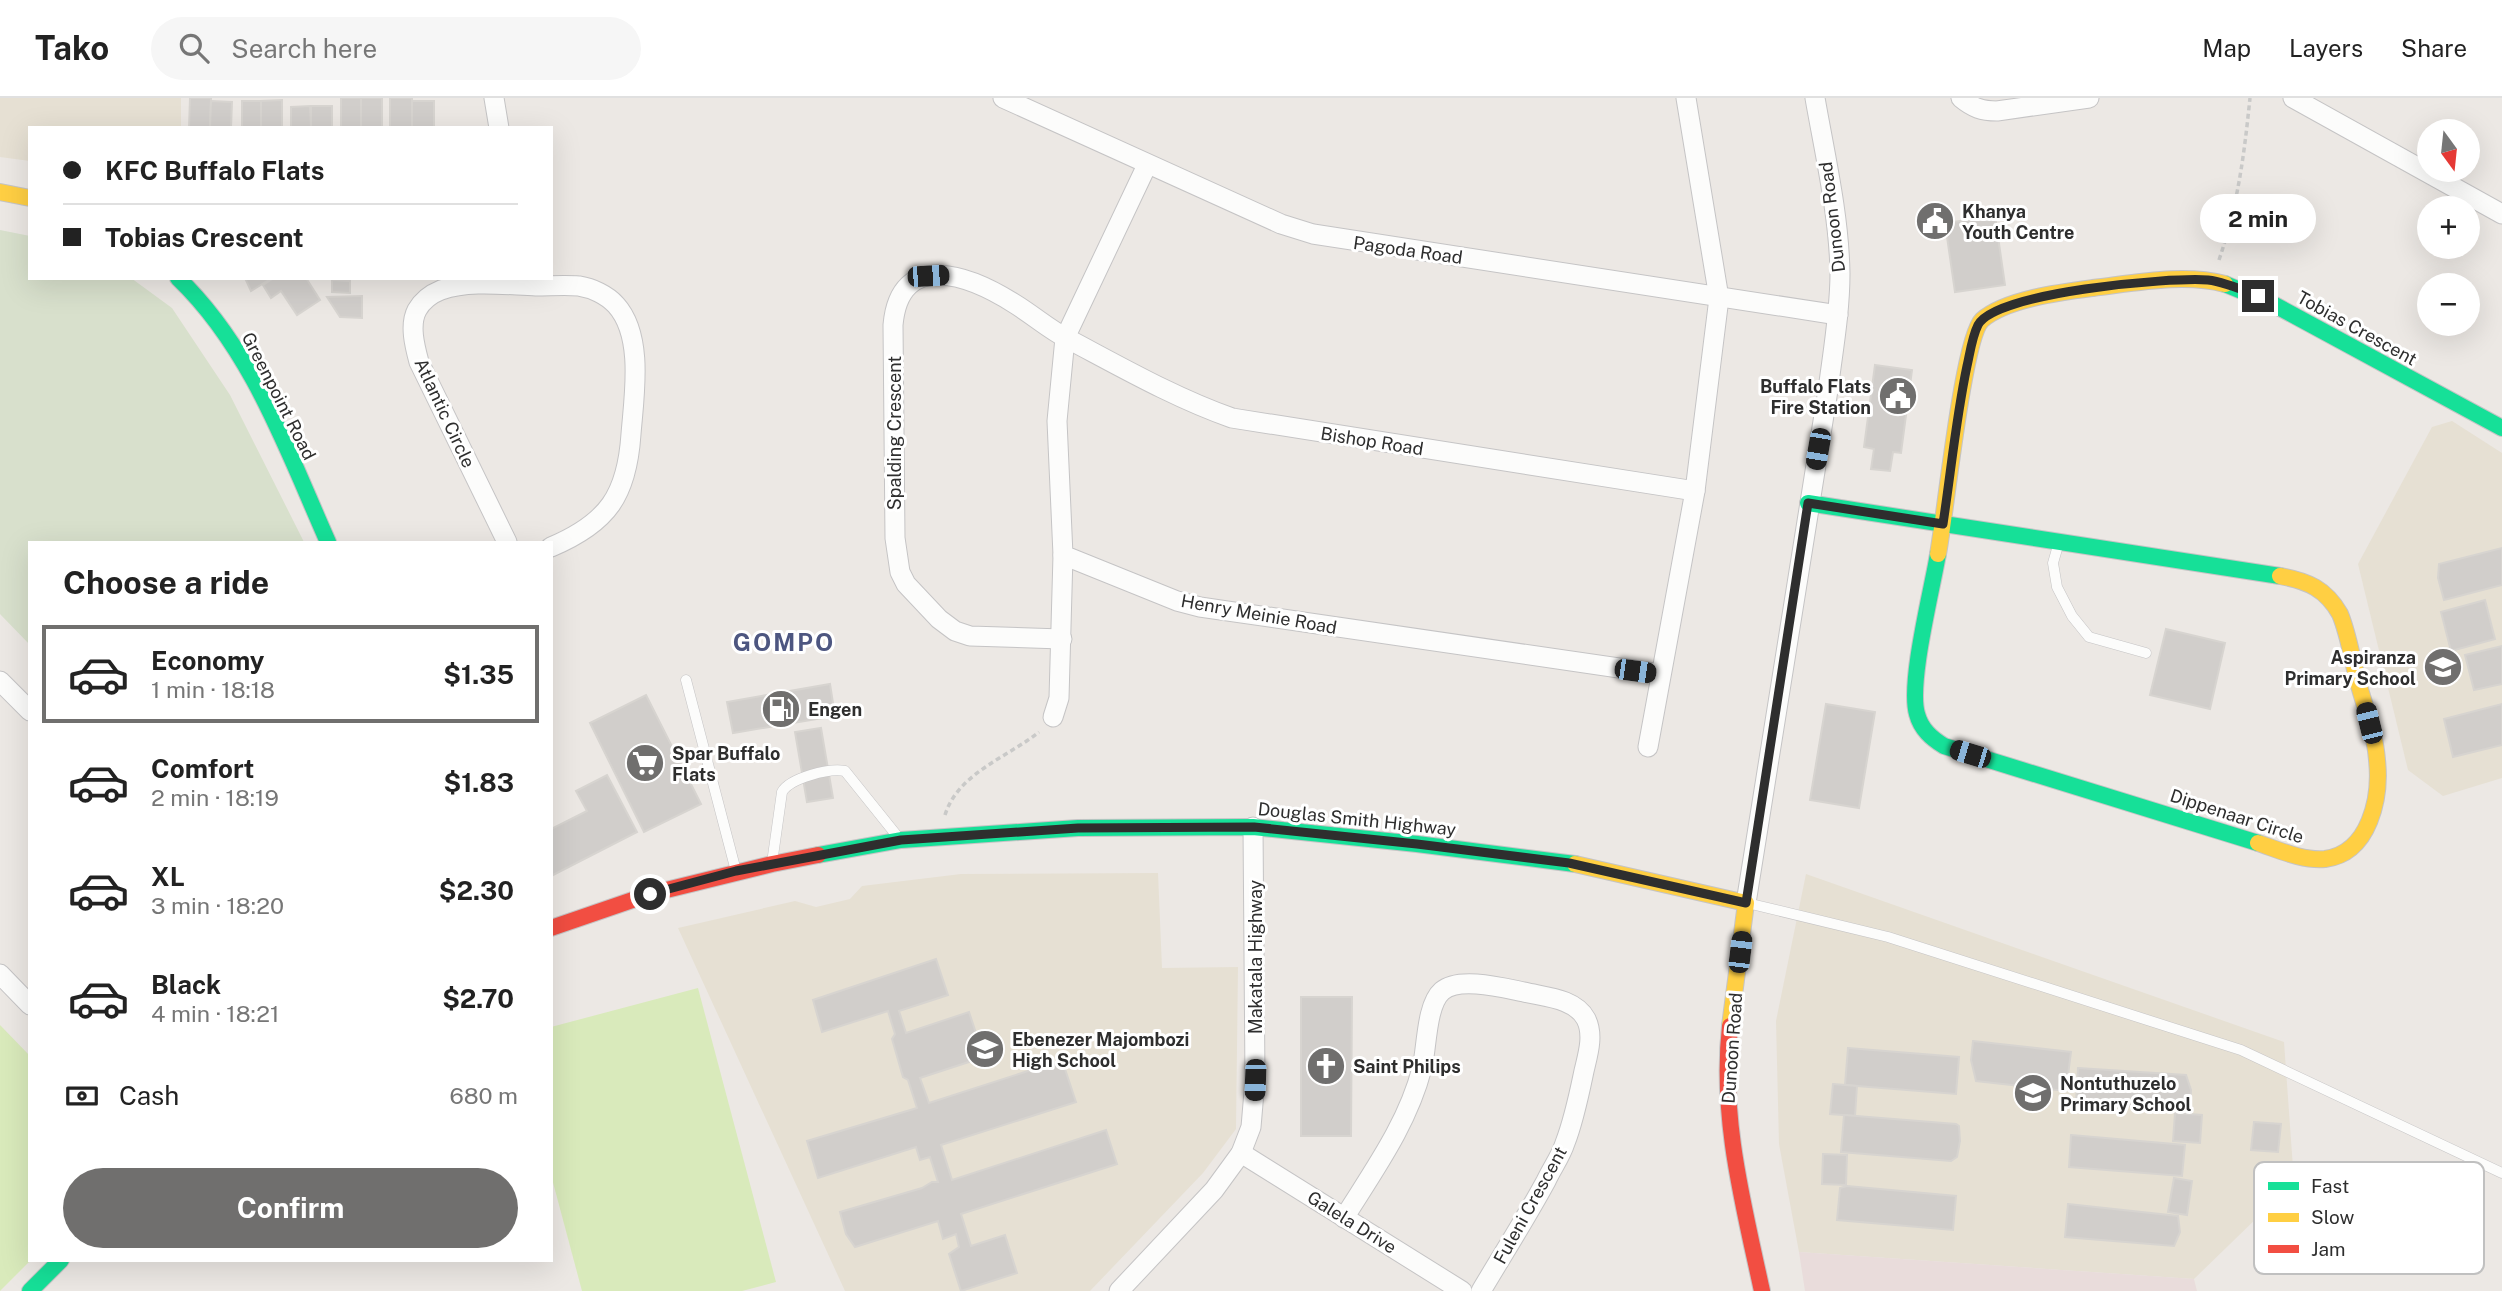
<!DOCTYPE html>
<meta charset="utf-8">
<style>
body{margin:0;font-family:"Public Sans",sans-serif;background:#f6f6f6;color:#222;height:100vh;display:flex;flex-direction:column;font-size:26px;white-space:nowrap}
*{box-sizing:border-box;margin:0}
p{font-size:23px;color:#767676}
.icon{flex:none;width:38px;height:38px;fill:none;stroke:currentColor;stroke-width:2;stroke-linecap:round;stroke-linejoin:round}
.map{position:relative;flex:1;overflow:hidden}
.panel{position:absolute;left:28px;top:443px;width:525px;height:721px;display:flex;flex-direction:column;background:#fff;border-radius:0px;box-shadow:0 7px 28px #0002}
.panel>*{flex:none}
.banner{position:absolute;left:28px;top:28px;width:525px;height:154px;border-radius:0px;box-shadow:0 7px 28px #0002;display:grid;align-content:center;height:154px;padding:0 35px;background:#fff}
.needle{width:46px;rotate:165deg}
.fabs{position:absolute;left:2417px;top:21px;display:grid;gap:14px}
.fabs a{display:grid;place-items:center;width:63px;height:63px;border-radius:50%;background:#fff;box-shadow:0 7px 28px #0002;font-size:35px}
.end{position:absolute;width:32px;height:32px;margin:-16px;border:9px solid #2e2e2e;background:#fff;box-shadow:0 0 0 4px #fff}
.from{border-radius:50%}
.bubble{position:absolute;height:49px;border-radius:24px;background:#fff;box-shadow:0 7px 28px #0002;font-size:23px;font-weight:700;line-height:49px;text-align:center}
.car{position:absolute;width:21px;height:42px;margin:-21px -10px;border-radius:9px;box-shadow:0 0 5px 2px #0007;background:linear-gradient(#222 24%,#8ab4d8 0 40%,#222 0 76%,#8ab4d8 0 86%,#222 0)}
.banner b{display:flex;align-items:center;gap:24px;height:66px;font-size:26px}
.banner b+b{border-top:2px solid #e0e0e0}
.banner i{width:18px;height:18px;background:#222}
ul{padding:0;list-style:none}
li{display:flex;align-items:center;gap:21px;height:98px;margin:0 14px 10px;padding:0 21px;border:4px solid transparent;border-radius:0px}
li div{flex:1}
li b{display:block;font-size:26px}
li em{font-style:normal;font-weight:700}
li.selected{border-color:#706f6e}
li>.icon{width:63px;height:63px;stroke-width:1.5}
h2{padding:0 35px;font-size:32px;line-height:84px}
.pay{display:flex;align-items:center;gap:18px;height:77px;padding:0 35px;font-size:26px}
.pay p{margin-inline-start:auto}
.primary-button{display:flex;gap:14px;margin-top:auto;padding:14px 35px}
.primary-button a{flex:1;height:80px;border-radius:42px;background:#706f6e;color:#fff;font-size:28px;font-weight:700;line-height:80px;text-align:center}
header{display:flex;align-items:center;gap:42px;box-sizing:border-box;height:98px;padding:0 35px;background:#fff;border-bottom:2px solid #e0e0e0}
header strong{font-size:33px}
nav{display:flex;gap:38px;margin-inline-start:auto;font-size:24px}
.search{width:490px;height:63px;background:#f6f6f6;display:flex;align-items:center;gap:18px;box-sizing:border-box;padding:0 24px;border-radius:38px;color:#767676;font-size:26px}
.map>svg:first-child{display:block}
.education{fill:#e6e0d3}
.medical{fill:#e9dcdb}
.cemetery{fill:#d8e0cc}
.pitch{fill:#d9eabb}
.building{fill:#d1cecb;stroke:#d7d4d0;stroke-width:2}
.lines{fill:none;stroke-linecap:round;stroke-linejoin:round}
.lane-casing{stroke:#c5c4c5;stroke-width:11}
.street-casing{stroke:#c5c4c5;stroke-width:21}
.fast-casing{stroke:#c5c4c5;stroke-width:18}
.slow-casing{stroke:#c5c4c5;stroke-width:18}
.jam-casing{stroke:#c5c4c5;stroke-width:18}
.path{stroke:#c9c9c8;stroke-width:3.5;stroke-dasharray:5 3.5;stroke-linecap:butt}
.lane{stroke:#fcfcfb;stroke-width:10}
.street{stroke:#fcfcfb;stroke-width:19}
.fast{stroke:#16e098;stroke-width:16}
.slow{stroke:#ffcf43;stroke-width:16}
.jam{stroke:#f24e42;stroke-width:16}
.route{stroke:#2e2e2e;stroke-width:9}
.labels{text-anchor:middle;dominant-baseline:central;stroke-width:6;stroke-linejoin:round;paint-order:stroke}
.poi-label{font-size:18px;font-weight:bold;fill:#2e2e2e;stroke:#fff;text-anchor:start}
.street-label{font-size:18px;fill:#2e2e2e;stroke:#fff}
.district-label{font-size:24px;font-weight:bold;letter-spacing:2px;fill:#4d5680;stroke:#fff}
.key{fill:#fff;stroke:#c0c0c0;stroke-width:2}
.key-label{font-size:19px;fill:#2e2e2e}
</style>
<header>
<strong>Tako</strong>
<div class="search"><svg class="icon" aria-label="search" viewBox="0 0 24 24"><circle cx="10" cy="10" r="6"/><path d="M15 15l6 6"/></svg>Search here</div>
<nav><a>Map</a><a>Layers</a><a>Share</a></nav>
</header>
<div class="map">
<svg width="2502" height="1193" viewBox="0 0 2502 1193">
<rect width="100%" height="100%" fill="#ece8e4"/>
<g class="education">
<path d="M0,0H181V30H30V63L0,59Z"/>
<path d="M2452,323L2502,355V680L2443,698L2408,672L2358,466L2432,329Z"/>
<path d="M1158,775L1162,870L1238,869L1236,1031L1203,1075L1090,1193H845L678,830L795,803L816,809L850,801L862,788L961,776Z"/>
<path d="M1806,776L2284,944L2294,1084L2194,1181L1799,1154L1779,1046L1776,923Z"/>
</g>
<path class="medical" d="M1799,1154L2194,1181L2197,1193H1805Z"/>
<path class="cemetery" d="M0,132L30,138V180H131L172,210L230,297L304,444H30V547L0,516Z"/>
<g class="pitch">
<path d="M698,890L776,1184L742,1193H582L551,1077V929Z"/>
<path d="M0,927L30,958L31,1162L0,1193Z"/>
</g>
<g class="building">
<path d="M190,0H211L210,30H189Z"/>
<rect x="341" y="0" width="20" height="30"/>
<rect x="361" y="0" width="21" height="30"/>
<rect x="390" y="0" width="22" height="30"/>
<path d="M282,2V30H261V3Z"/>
<path d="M211,3L232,4L231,30H210Z"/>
<rect x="242" y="3" width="19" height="27"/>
<rect x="412" y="3" width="22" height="27"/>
<path d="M310,8L311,30H291V9Z"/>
<rect x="311" y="8" width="21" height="22"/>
<path d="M1995,118L2005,187L1955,194L1945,125Z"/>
<path d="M245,180H272L251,193Z"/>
<path d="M274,180H306L320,202L297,217L281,193L271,200L263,187Z"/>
<path d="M332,182L350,183V195L332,194Z"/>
<path d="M362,198V220L340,219L327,199Z"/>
<path d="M1875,267L1912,272L1901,355L1893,354L1890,373L1871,371L1874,351L1864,349Z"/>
<path d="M2502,450V487L2444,502L2438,480L2439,466Z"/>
<path d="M2485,502L2495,541L2451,553L2441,514Z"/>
<path d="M2166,531L2225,545L2210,611L2150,597Z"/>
<path d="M2502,548V586L2474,592L2465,557Z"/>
<path d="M830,586L835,618L733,635L727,604Z"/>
<path d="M646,597L701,706L644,734L590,625Z"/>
<path d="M1826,606L1875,614L1859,710L1810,702Z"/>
<path d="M2502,606V647L2453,659L2444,621Z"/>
<path d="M821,630L833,700L807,704L795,634Z"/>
<path d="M607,677L637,734L551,778V731L587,713L576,693Z"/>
<path d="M936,861L948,897L899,913L906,935L969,914L984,959L920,980L929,1005L1062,962L1076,1004L941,1047L952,1082L1106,1032L1117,1066L961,1116L971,1148L1005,1137L1017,1175L961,1193L949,1156L959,1149L956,1136L943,1141L938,1123L855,1149L846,1136L840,1114L922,1090L932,1084H938L930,1059L920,1062L916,1049L818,1080L807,1043L917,1010L908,982L903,979L892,941L895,936L888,913L822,934L813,902Z"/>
<path d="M1301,899H1352L1351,1038H1301Z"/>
<path d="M1973,943L2071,954L2066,993L1976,983L1971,962Z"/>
<path d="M1848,950L1959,959L1956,996L1845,987Z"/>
<path d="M2078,970L2186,977L2191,992L2190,1012L2076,1005Z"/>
<path d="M1833,986L1857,988L1855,1018L1830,1016Z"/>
<path d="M2175,1015L2202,1017L2200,1045L2173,1043Z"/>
<path d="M1844,1017L1956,1026L1959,1028L1960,1043L1957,1059L1951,1063L1841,1054Z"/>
<path d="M2254,1024L2281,1026L2278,1054L2251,1052Z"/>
<path d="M2071,1037L2185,1047L2182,1078L2069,1069Z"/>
<path d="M1823,1056L1847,1057L1846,1087L1822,1086Z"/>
<path d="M2174,1080L2192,1083L2187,1117L2168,1114Z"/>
<path d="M1847,1088L1956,1098L1953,1132L1837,1122L1840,1090Z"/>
<path d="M2068,1106L2178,1118L2180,1134L2174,1148L2065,1139Z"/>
</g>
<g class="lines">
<g class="lane-casing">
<g id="lane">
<path d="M2059,444L2053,465L2057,489L2072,518L2089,539L2146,555"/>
<path d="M686,582L736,773"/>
<path d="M772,765L782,694C790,680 829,670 845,673L898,739"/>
<path d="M1747,805L1888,839L2241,952L2502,1075"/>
</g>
</g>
<g class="street-casing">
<g id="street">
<path d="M494,0L499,30"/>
<path d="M1003,0L1281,126L1313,136L1838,217"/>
<path d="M1961,0C1973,10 1982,13 1997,13L2089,0"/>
<path d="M2293,0L2502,116"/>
<path d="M1147,67L1065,240L1057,323L1063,457L1177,503L1200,509L1660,576"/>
<path d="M507,444L419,264C415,249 409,227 417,212C422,203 431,196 441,192C469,182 506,187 536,188C550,188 565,187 579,188C592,190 607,197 616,207C644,238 634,298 631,336C627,397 608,425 551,449"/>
<path d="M1062,541L970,538L955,533L939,521L906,486L900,474L895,440L893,227C900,150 971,178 1015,206C1033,217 1050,232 1068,241C1121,269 1175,300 1232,320L1695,393"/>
<path d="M0,583L30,613"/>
<path d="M1053,619L1059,600L1063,457"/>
<path d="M1648,649L1695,393L1719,200L1686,0"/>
<path d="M1746,805L1828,292C1833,253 1840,214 1840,175C1839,117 1825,57 1815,0"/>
<path d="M0,876L30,907"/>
<path d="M1241,1055L1462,1193"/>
<path d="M1344,1120C1374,1072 1408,1025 1422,970C1427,950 1426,907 1442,893C1459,878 1504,890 1524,894C1544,899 1575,900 1586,921C1594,937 1588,956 1584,973C1579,997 1574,1022 1565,1045C1561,1058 1552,1070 1546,1083C1526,1120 1503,1156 1481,1193"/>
<path d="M1119,1193L1214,1092L1241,1055L1251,1029L1255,982L1253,729"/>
</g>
</g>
<g class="fast-casing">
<g id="fast">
<path d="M178,180C252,251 287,352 328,444"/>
<path d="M2225,186L2271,205L2502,330"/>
<path d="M1808,405L2280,478"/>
<path d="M1938,456C1932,492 1908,585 1917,616C1921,631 1931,640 1944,648L2258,745"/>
<path d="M818,757L901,742L1078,730L1253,729L1417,746L1575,766"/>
<path d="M30,1193L61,1162"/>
</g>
</g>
<g class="slow-casing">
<g id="slow">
<path d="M0,94L30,100"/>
<path d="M1938,456C1945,420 1963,240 1982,222C2006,201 2062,194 2093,190C2135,185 2184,175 2225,186"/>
<path d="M2258,745C2279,752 2303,763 2325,761C2370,755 2381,699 2377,662C2375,635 2365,610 2358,584C2352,561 2349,538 2340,516C2326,491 2308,483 2280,478"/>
<path d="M1575,766L1746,805L1730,928"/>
</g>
</g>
<g class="jam-casing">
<g id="jam">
<path d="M551,830L650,796L772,766L818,757"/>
<path d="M1730,928C1720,1019 1743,1105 1762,1193"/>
</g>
</g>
<g class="path">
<path d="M2219,162C2238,106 2244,58 2250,0"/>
<path d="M945,717C958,675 1008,659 1039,634"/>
</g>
<use href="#lane" class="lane"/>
<use href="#street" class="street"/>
<use href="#fast" class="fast"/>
<use href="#slow" class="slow"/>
<use href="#jam" class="jam"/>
</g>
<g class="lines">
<path class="route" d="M650,796L736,773L901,742L1078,730L1254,729L1417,746L1569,765L1746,805L1808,405L1943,426C1951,373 1956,320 1967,268C1970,255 1972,239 1978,227C1995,194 2170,179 2208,182C2225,184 2243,192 2258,198"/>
</g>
<defs>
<g id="civic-disc" transform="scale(2.0125)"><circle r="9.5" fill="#706f6e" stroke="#fff"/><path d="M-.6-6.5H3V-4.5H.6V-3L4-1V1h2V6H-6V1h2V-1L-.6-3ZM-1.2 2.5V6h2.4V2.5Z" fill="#fff"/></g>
<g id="school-disc" transform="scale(2.0125)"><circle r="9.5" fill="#706f6e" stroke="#fff"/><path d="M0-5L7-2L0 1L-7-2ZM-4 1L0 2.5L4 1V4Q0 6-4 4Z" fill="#fff"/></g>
<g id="fuel-disc" transform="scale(2.0125)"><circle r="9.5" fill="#706f6e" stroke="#fff"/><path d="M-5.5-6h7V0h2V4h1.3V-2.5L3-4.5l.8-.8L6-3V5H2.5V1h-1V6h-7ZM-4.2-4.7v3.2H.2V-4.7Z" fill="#fff"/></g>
<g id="supermarket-disc" transform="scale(2.0125)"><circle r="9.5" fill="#706f6e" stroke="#fff"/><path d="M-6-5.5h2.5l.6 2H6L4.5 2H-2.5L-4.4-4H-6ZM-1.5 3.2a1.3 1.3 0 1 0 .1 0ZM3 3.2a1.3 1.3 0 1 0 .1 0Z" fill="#fff"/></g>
<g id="church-disc" transform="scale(2.0125)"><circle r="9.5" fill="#706f6e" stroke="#fff"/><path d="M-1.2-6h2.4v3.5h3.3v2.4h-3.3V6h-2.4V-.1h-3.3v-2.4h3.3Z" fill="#fff"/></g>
</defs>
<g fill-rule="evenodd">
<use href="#civic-disc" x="1935" y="123"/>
<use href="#civic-disc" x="1898" y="298"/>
<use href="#school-disc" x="2443" y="569"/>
<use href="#fuel-disc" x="781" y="611"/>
<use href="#supermarket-disc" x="645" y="665"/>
<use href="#school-disc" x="985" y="951"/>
<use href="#church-disc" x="1326" y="968"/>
<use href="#school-disc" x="2033" y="995"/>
</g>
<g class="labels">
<g class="poi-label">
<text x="1962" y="113">Khanya<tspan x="1962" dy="21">Youth Centre</tspan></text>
<text x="1871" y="288" text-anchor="end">Buffalo Flats<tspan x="1871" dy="21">Fire Station</tspan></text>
<text x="2416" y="559" text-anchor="end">Aspiranza<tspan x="2416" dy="21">Primary School</tspan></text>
<text x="808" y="611">Engen</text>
<text x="672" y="655">Spar Buffalo<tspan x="672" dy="21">Flats</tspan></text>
<text x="1012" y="941">Ebenezer Majombozi<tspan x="1012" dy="21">High School</tspan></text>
<text x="1353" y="968">Saint Philips</text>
<text x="2060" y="985">Nontuthuzelo<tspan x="2060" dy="21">Primary School</tspan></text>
</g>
<g class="street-label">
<text transform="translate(1832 119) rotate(-97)">Dunoon Road</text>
<text transform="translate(1408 152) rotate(8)">Pagoda Road</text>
<text transform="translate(2357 230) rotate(29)">Tobias Crescent</text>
<text transform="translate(279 298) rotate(63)">Greenpoint Road</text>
<text transform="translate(445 315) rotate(65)">Atlantic Circle</text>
<text transform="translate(894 335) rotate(-90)">Spalding Crescent</text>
<text transform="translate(1372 343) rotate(9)">Bishop Road</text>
<text transform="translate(1259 516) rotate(10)">Henry Meinie Road</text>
<text transform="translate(2237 718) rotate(18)">Dippenaar Circle</text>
<text transform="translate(1357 721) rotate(6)">Douglas Smith Highway</text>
<text transform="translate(1255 859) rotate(-90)">Makatala Highway</text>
<text transform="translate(1732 950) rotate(-86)">Dunoon Road</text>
<text transform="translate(1530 1107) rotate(-61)">Fuleni Crescent</text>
<text transform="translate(1352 1124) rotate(32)">Galela Drive</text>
</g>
<g class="district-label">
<text x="784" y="544">GOMPO</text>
</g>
</g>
<rect x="2254" y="1064" width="230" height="112" rx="10" class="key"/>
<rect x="2268" y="1084" width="31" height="8" fill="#16e098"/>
<rect x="2268" y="1115" width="31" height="9" fill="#ffcf43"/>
<rect x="2268" y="1147" width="31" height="8" fill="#f24e42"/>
<g class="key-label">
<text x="2311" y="1095">Fast</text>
<text x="2311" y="1126">Slow</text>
<text x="2311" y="1158">Jam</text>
</g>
</svg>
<div class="fabs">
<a><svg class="needle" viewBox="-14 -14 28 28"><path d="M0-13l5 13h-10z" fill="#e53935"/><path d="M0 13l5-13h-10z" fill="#767676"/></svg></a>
<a>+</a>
<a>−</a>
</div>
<i class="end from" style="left:650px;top:796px"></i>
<i class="end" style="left:2258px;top:198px"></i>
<div class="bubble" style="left:2200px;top:96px;width:116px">2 min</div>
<i class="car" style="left:928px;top:178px;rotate:87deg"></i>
<i class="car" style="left:1818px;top:351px;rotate:190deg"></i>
<i class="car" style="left:1635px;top:573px;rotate:98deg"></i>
<i class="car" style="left:2369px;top:625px;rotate:346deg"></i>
<i class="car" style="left:1970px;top:656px;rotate:287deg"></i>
<i class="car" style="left:1740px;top:854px;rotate:7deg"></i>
<i class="car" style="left:1255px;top:982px;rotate:182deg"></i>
<div class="banner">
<b><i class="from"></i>KFC Buffalo Flats</b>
<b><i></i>Tobias Crescent</b>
</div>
<section class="panel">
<h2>Choose a ride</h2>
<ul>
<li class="selected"><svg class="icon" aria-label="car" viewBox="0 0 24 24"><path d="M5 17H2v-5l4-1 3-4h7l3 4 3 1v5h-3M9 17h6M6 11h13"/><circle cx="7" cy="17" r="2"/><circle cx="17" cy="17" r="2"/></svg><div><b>Economy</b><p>1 min · 18:18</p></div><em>$1.35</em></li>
<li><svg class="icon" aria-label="car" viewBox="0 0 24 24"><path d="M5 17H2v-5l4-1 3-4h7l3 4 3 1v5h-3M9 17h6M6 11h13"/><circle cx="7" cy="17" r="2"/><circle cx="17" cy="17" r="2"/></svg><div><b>Comfort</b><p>2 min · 18:19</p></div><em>$1.83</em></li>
<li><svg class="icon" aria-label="car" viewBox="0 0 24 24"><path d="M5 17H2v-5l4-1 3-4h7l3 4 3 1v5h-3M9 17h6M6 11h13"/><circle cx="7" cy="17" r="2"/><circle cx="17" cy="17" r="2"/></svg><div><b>XL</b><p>3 min · 18:20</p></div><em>$2.30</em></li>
<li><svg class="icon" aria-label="car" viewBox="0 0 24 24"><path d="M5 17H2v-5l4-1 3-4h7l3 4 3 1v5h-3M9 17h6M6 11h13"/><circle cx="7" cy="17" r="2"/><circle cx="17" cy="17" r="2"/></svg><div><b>Black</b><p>4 min · 18:21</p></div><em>$2.70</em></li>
</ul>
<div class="pay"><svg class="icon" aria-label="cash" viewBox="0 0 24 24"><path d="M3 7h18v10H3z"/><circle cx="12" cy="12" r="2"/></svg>Cash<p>680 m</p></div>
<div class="primary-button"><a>Confirm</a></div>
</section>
</div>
